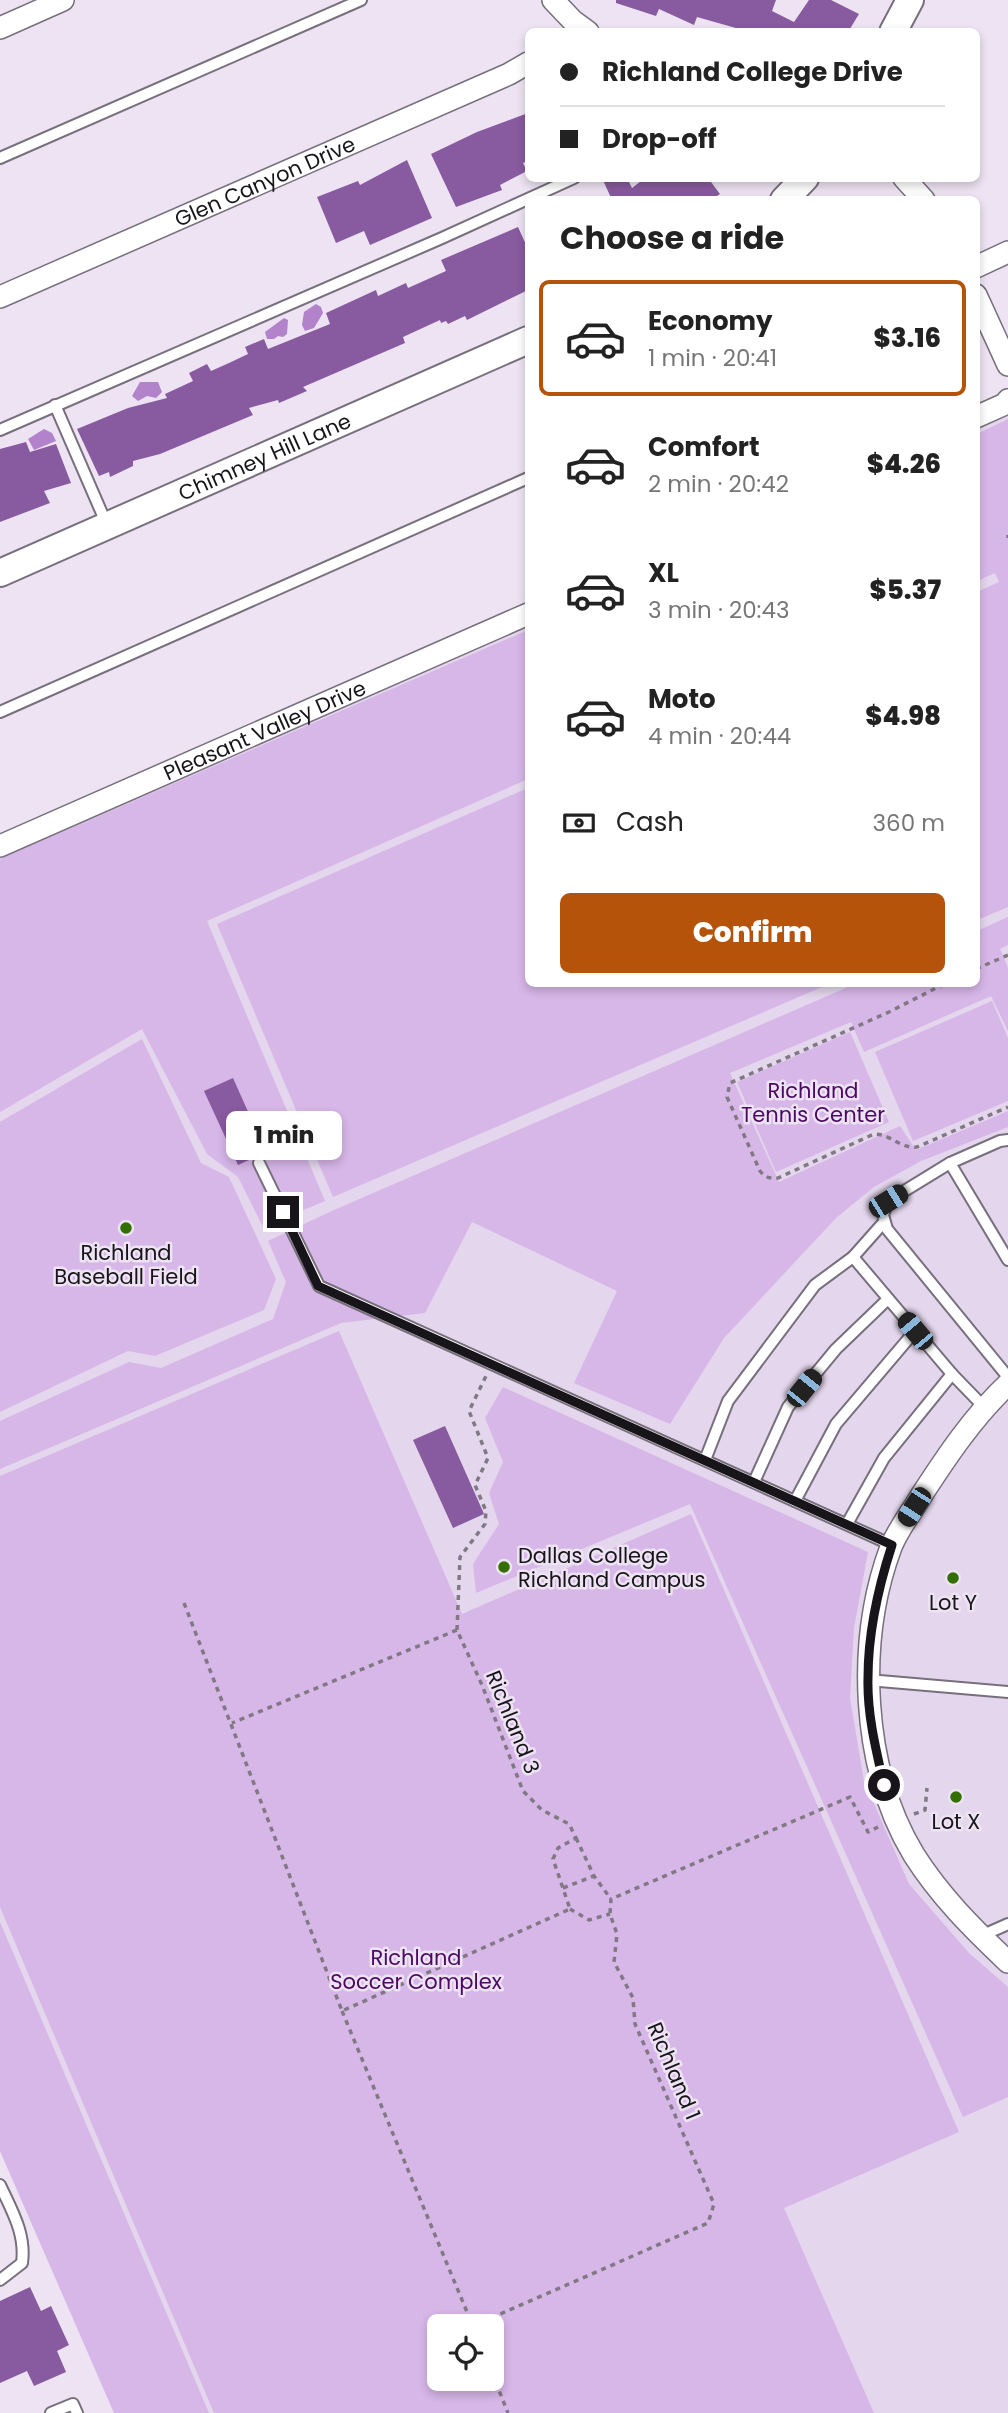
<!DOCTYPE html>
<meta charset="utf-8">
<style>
body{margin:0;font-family:Poppins,sans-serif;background:#f6f6f6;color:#222;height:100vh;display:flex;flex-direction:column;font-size:26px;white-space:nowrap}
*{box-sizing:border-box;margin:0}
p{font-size:23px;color:#767676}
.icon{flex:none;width:38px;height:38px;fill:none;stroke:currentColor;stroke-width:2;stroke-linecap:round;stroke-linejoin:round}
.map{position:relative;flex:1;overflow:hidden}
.side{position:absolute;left:525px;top:196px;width:455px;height:791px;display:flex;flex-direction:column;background:#fff;border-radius:10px;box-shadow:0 4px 10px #0003}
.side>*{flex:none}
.hud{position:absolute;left:525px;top:28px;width:455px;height:154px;border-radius:10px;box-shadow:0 4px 10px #0003;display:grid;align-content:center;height:154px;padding:0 35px;background:#fff}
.buttons{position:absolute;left:427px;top:2314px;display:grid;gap:14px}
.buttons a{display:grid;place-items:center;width:77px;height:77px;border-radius:10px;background:#fff;box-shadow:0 4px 10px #0003;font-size:35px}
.end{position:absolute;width:32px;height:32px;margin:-16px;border:9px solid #18151a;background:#fff;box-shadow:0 0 0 4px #fff}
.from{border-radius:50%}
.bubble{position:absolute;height:49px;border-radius:10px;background:#fff;box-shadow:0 4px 10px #0003;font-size:23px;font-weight:800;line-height:49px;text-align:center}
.car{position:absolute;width:21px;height:42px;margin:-21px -10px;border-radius:9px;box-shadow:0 0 5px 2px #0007;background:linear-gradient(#222 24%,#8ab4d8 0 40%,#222 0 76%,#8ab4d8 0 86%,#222 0)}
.hud b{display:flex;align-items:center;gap:24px;height:66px;font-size:26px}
.hud b+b{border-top:2px solid #e0e0e0}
.hud i{width:18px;height:18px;background:#222}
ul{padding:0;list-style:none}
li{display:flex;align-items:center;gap:21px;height:116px;margin:0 14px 10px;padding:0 21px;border:4px solid transparent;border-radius:10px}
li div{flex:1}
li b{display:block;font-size:26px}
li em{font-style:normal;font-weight:800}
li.current{border-color:#b45309}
li>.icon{width:63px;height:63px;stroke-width:1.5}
h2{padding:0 35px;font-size:32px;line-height:84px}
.pay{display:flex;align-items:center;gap:18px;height:77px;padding:0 35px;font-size:26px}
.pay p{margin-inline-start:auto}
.action{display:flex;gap:14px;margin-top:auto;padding:14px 35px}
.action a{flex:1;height:80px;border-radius:10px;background:#b45309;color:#fff;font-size:28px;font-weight:800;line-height:80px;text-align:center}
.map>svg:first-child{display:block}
.built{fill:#e4d6ec;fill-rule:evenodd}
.green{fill:#d7b6e8;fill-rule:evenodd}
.water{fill:#b282ca}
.building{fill:#885a9f}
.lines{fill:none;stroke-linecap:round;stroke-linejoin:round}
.service-casing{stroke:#786f7d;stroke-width:14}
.minor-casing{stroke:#786f7d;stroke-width:24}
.tertiary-casing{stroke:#786f7d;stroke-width:30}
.path{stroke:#807984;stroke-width:3.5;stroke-dasharray:5 5;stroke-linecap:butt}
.service{stroke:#fff;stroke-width:10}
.minor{stroke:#fff;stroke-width:21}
.tertiary{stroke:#fff;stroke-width:26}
.route{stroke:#18151a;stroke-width:9}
.poi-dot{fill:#326f00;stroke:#ede3f3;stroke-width:2.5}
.labels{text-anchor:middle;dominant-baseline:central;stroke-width:5;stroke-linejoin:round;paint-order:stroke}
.street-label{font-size:21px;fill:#18151a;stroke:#ede3f3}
.park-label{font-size:21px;fill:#4b0963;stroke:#ede3f3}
.poi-label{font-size:21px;fill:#18151a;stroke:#ede3f3}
</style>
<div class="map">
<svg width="1008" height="2413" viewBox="0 0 1008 2413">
<rect width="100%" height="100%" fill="#ede3f3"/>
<path class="built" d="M1008,396V2413H116L0,2151V836L528,605V984H976L977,410ZM439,2326H492V2378H439Z"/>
<g class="green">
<path d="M1008,419V907L977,920V592L999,582L995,573L977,581V434Z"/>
<path d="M528,630V779L207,921L325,1201L263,1227L238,1177L207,1154L142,1029L0,1112V859Z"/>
<path d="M528,788V984H829L333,1197L217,924Z"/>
<path d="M1008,917V945L1000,949L1008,968V1031L991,996L864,1052L851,1022L730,1073L779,1182L900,1126L916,1150L1008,1111V1127L921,1161L874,1187L836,1218L724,1338L670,1424L574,1383L617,1291L472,1222L425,1313L341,1323L0,1469V1421L129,1362L161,1368L273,1319L286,1282L268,1241L334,1210L855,984H976L977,931Z"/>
<path d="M992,1001L1008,1038V1101L913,1141L875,1052Z"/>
<path d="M850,1032L889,1122L776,1172L737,1082Z"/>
<path d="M142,1039L201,1163L229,1177L276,1279L264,1310L155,1356L128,1351L0,1412V1122Z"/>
<path d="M339,1331L462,1614L691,1514L959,2132L784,2208L874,2413H214L0,1907V1476ZM439,2326H492V2378H439Z"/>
<path d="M503,1387L868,1552L854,1628L850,1698L864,1781L909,1884L969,1953L1008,1987V2097L963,2117L690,1504L476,1593L473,1564L499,1524L489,1493L503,1462L485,1418Z"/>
<path d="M0,1922L209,2413H114L0,2151Z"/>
</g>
<g class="water">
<path d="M316,304L321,307L323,313L314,328L305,331L302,325L304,312Z"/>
<path d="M284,318L288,320L287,334L283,337L278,336L274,339H267L265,332Z"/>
<path d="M140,382H158L162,392L156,398L147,396L138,401L132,396Z"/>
<path d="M44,429L52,433L56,441L34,450L28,439Z"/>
</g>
<g class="building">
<path d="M616,0H776L772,11L794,22L809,0H831L859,14L848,32H750L697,17L694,25L659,9L656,16L616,3Z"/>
<path d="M528,113V161L523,163L527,171L500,185L502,190L456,207L431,154L477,132Z"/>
<path d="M407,160L432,218L370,245L364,231L336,243L317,197L358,181L360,185Z"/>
<path d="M602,178H627L632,188L645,178H708L720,194L711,200H612Z"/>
<path d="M518,227L528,249V290L467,320L465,316L448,324L446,321L441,323L440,320L403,337L405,343L303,387L307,391L279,403L278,400L249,408L253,415L160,454L133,461V466L110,477L109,472L99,476L77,429L128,408L167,398L165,394L193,381L189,373L207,364L211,371L229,363L248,354L245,347L264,339L268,349L330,324L326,313L376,290L378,296L406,283L408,288L446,271L441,260Z"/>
<path d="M26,442L30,452L56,444L71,483L44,491L50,503L0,522V449Z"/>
<path d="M233,1078L266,1152L238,1165L204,1091Z"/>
<path d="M445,1426L484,1514L453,1528L413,1440Z"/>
<path d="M30,2287L41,2311L51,2306L69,2345L57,2351L66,2372L34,2386L27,2371L0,2383V2301Z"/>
</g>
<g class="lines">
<g class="service-casing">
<g id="service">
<path d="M0,158L361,0"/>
<path d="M55,405L107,525"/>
<path d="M0,430L442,238L574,178"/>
<path d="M0,712L528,478"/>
<path d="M1008,1140L1000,1141L950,1163L888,1201L883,1215L887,1229L1008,1377"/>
<path d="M259,1163L319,1286L892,1545"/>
<path d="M950,1163L1008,1260"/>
<path d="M853,1257L884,1222"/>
<path d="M705,1460L728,1401L815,1285L853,1257L952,1374"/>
<path d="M754,1482L788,1407L836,1349L888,1299"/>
<path d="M795,1501L836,1424L915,1331"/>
<path d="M847,1524L884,1458L952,1374L984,1407"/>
<path d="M868,1680L1008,1692"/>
<path d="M981,1936L1008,1924"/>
<path d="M0,2185C12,2211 26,2234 22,2263L0,2280"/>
<path d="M51,2413L73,2404L77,2413"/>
</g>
</g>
<g class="minor-casing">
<g id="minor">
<path d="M553,0L573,21L588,32"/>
<path d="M0,28L63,0"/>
<path d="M904,178L924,200"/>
<path d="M976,267L1008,252"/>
<path d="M976,295L1008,365"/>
<path id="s1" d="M0,297L509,74L528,63"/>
<path d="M976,417L1005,404L1008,400"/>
<path id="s2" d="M0,846L528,614"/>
<path d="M1008,1384C973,1417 947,1456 921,1496C911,1513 898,1529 891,1547C856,1641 861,1768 914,1855C940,1896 973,1929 1008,1962"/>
</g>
</g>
<g class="tertiary-casing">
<g id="tertiary">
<path d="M893,32L910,0"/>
<path d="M784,200L805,178"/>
<path id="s3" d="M0,573L528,340"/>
</g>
</g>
<g class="path">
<path d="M1008,535V538"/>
<path d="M976,969L1008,955"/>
<path d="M944,984L889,1012L730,1083L727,1097L760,1171C765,1177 769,1179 778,1178L874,1134C891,1134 900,1149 917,1147L1008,1107"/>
<path d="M184,1603L342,2011L570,1909L553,1859L558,1848L576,1838L569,1824L542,1810L523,1791L482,1685L457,1630L232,1723"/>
<path d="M457,1630L460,1557L485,1524L486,1511L475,1485L488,1458L469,1411L487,1374"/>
<path d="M914,1814L925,1810L927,1788"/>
<path d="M576,1838L594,1876L611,1899"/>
<path d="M563,1888L594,1876"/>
<path d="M570,1909L589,1920L610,1914"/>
<path d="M342,2011L472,2324"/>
<path d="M473,2326L708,2223L714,2204L635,2024L633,1998L614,1962L617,1934L610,1914L611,1899L850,1797L868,1832L878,1827"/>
<path d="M492,2373L508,2413"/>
</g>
<use href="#service" class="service"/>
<use href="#minor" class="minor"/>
<use href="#tertiary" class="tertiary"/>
</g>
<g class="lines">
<path class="route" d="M283,1212L318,1286L892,1545C878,1588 868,1633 868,1678C867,1714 876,1750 884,1785"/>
</g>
<g class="poi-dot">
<circle cx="126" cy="1228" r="7"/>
<circle cx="504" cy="1567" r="7"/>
<circle cx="953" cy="1578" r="7"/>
<circle cx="956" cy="1797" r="7"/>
</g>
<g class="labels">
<g class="street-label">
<text stroke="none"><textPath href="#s1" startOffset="289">Glen Canyon Drive</textPath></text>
<text stroke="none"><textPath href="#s3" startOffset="289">Chimney Hill Lane</textPath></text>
<text stroke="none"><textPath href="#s2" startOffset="289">Pleasant Valley Drive</textPath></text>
<text transform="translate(513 1722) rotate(68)">Richland 3</text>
<text transform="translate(674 2071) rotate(67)">Richland 1</text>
</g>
<g class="park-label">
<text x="813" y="1090">Richland<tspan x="813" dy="24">Tennis Center</tspan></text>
<text x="416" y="1957">Richland<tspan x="416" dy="24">Soccer Complex</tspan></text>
</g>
<g class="poi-label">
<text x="126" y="1252">Richland<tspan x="126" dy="24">Baseball Field</tspan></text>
<text x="518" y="1555" text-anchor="start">Dallas College<tspan x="518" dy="24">Richland Campus</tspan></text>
<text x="953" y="1602">Lot Y</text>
<text x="956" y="1821">Lot X</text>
</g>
</g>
</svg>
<div class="buttons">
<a><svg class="icon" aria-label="locate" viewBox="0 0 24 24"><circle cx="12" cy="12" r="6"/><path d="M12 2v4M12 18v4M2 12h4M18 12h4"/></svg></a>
</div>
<i class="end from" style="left:884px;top:1785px"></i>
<i class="end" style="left:283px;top:1212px"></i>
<div class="bubble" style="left:226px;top:1111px;width:116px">1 min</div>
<i class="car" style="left:888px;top:1201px;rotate:58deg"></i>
<i class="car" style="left:915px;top:1331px;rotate:320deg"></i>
<i class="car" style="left:804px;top:1388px;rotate:39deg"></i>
<i class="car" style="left:914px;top:1507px;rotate:213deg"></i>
<div class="hud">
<b><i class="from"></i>Richland College Drive</b>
<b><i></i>Drop-off</b>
</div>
<section class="side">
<h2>Choose a ride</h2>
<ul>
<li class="current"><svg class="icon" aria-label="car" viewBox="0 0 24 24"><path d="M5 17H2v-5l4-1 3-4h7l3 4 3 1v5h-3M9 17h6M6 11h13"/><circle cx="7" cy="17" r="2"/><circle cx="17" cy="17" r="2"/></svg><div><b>Economy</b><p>1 min · 20:41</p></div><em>$3.16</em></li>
<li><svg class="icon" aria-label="car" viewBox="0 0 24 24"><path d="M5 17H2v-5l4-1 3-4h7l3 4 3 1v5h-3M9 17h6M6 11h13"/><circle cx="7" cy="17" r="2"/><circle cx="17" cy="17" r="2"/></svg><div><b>Comfort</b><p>2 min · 20:42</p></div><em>$4.26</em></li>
<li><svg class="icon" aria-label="car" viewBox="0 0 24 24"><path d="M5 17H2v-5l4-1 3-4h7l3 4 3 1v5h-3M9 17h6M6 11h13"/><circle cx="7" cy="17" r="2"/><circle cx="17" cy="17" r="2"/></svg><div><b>XL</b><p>3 min · 20:43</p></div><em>$5.37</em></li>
<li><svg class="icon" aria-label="car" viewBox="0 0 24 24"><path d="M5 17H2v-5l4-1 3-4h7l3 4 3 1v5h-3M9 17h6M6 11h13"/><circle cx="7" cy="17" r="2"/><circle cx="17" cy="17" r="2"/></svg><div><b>Moto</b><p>4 min · 20:44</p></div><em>$4.98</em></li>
</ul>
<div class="pay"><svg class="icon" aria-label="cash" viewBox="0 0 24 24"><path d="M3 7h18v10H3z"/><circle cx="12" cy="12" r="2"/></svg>Cash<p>360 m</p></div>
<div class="action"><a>Confirm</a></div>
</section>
</div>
